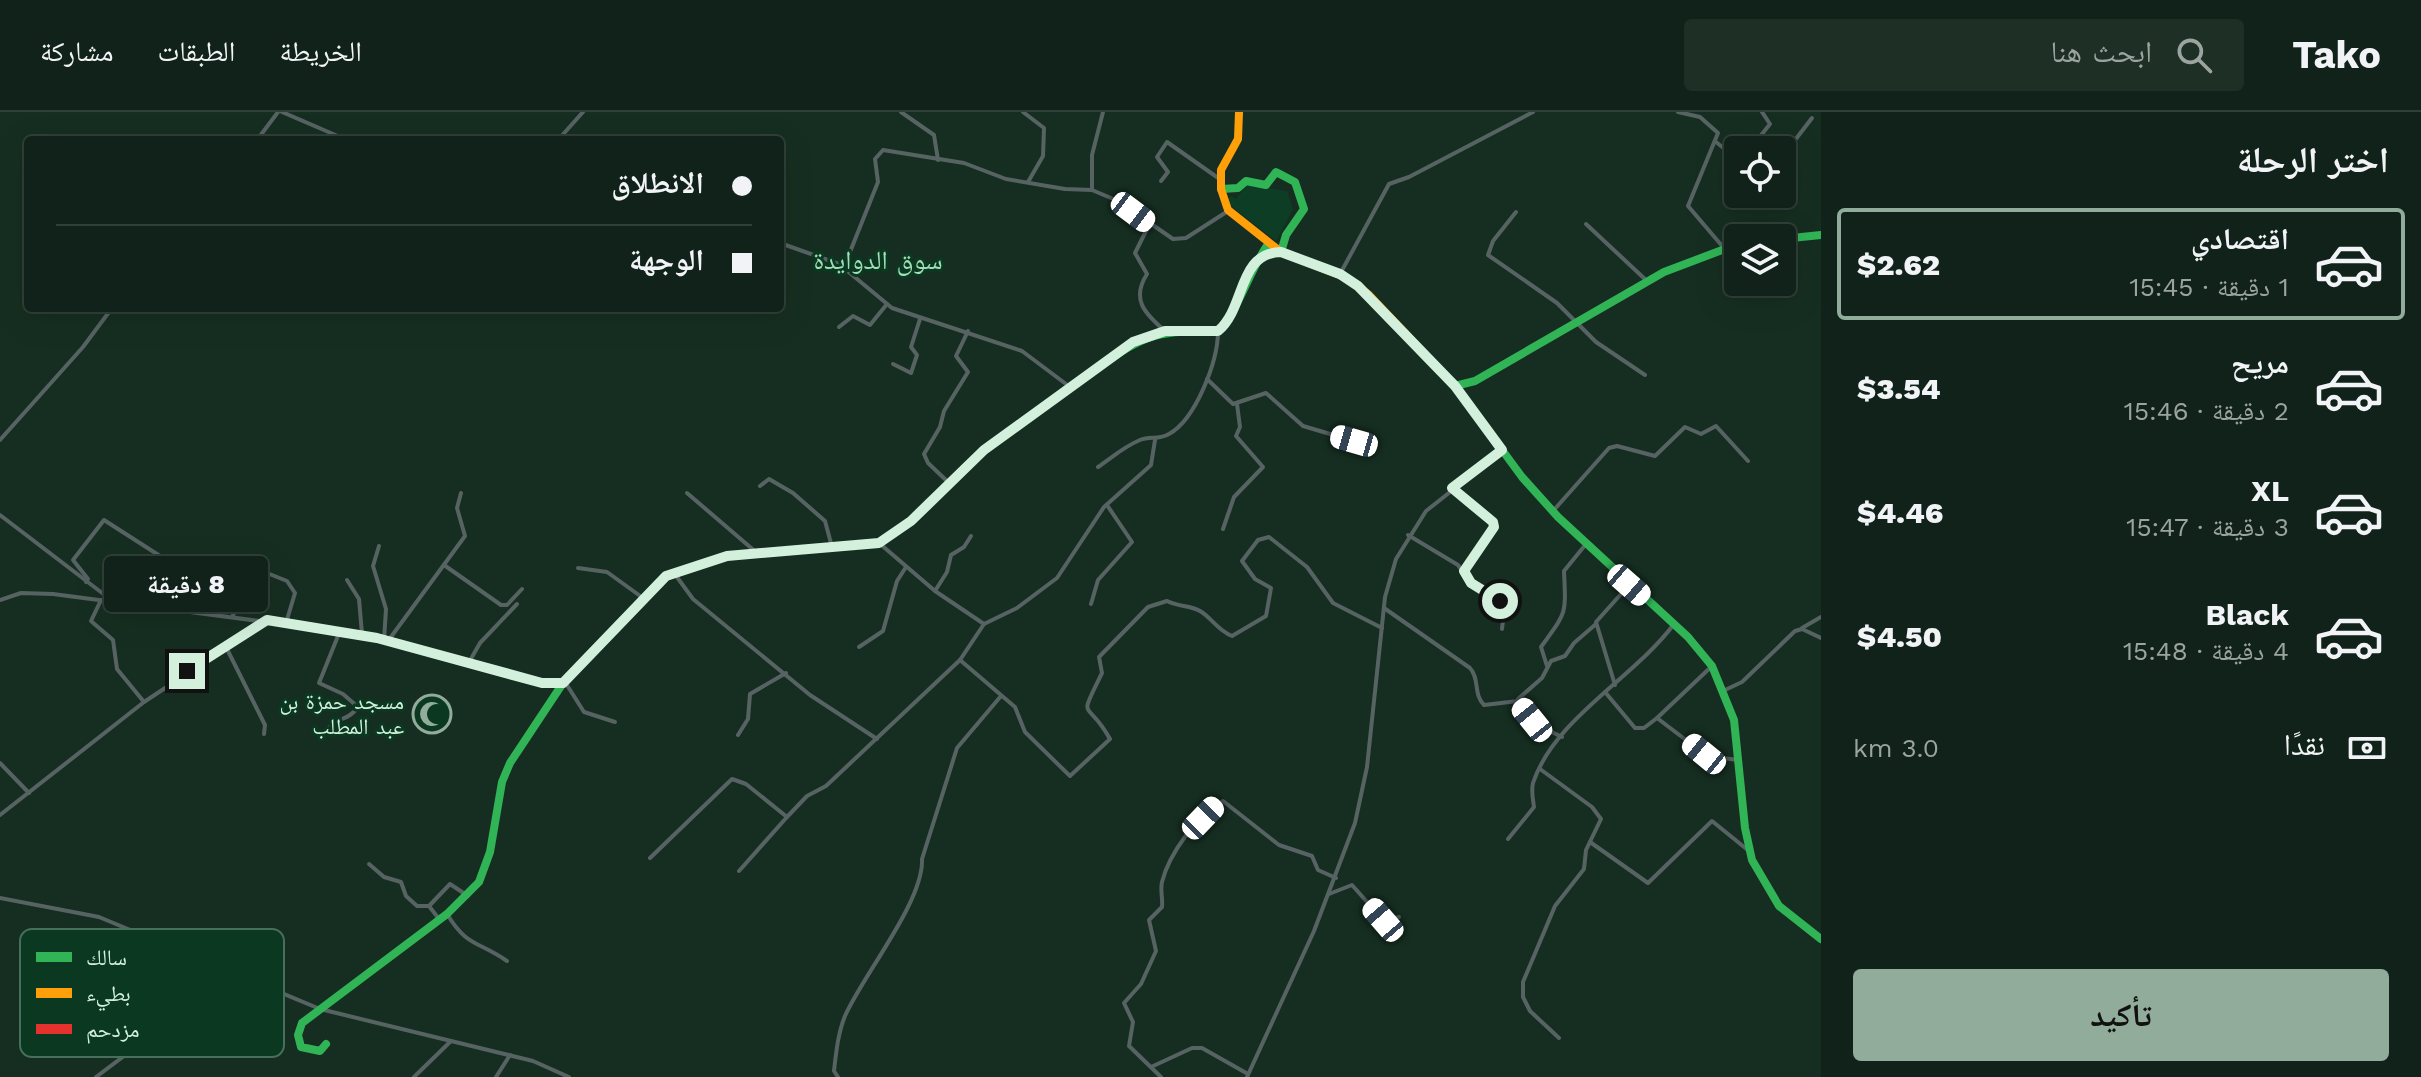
<!DOCTYPE html>
<html lang="ar">
<meta charset="utf-8">
<style>
body{margin:0;font-family:"Work Sans","Noto Naskh Arabic",sans-serif;background:#1e2f26;color:#f1f3f6;direction:rtl;height:100vh;display:flex;flex-direction:column;font-size:30px;white-space:nowrap}
*{box-sizing:border-box;margin:0}
p{font-size:26px;color:#9ca4a2}
.icon{flex:none;width:44px;height:44px;fill:none;stroke:currentColor;stroke-width:2;stroke-linecap:round;stroke-linejoin:round}
.map{position:relative;flex:1;overflow:hidden;direction:ltr}
.sheet{display:flex;flex-direction:column;background:#102219;width:600px}
.sheet>*{flex:none}
.hud{position:absolute;left:24px;top:24px;width:760px;height:176px;border-radius:8px;box-shadow:0 8px 32px #0002,0 0 0 2px #303f38;direction:rtl;display:grid;align-content:center;height:176px;padding:0 32px;background:#102219}
.buttons{position:absolute;left:1724px;top:24px;display:grid;gap:16px}
.buttons a{display:grid;place-items:center;width:72px;height:72px;border-radius:8px;background:#102219;box-shadow:0 8px 32px #0002,0 0 0 2px #303f38;font-size:40px}
.end{position:absolute;width:36px;height:36px;margin:-18px;border:10px solid #d3f0dd;background:#111;box-shadow:0 0 0 4px #111}
.from{border-radius:50%}
.bubble{position:absolute;height:56px;border-radius:8px;background:#102219;box-shadow:0 8px 32px #0002,0 0 0 2px #303f38;font-size:26px;font-weight:800;line-height:56px;text-align:center;direction:rtl}
.car{position:absolute;width:24px;height:48px;margin:-24px -12px;border-radius:10px;box-shadow:0 0 6px 2px #0007;background:linear-gradient(#fff 24%,#345 0 40%,#fff 0 76%,#345 0 86%,#fff 0)}
.hud b{display:flex;align-items:center;gap:28px;height:76px;font-size:30px}
.hud b+b{border-top:2px solid #303f38}
.hud i{width:20px;height:20px;background:#f1f3f6}
ul{padding:0;list-style:none}
li{display:flex;align-items:center;gap:24px;height:112px;margin:0 16px 12px;padding:0 16px;border:4px solid transparent;border-radius:8px}
li div{flex:1}
li b{display:block;font-size:30px}
li em{font-style:normal;font-weight:800}
li.on{border-color:#91ac9b}
li>.icon{width:72px;height:72px;stroke-width:1.5}
h2{padding:0 32px;font-size:36px;line-height:96px}
.pay{display:flex;align-items:center;gap:20px;height:88px;padding:0 32px;font-size:30px}
.pay p{margin-inline-start:auto}
.button{display:flex;gap:16px;margin-top:auto;padding:16px 32px}
.button a{flex:1;height:92px;border-radius:8px;background:#91ac9b;color:#111;font-size:32px;font-weight:800;line-height:92px;text-align:center}
header{display:flex;align-items:center;gap:48px;box-sizing:border-box;height:112px;padding:0 40px;background:#102219;border-bottom:2px solid #303f38}
header strong{font-size:38px}
nav{display:flex;gap:44px;margin-inline-start:auto;font-size:28px}
.search{width:560px;height:72px;background:#1e2f26;display:flex;align-items:center;gap:20px;box-sizing:border-box;padding:0 28px;border-radius:8px;color:#9ca4a2;font-size:30px}
main{display:flex;flex:1;min-height:0}
.map>svg:first-child{display:block}
.built{fill:#0d3e25}
.lines{fill:none;stroke-linecap:round;stroke-linejoin:round}
.street{stroke:#576363;stroke-width:4}
.fast{stroke:#30b455;stroke-width:8}
.slow{stroke:#ff9f0a;stroke-width:8}
.jam{stroke:#e5322d;stroke-width:8}
.route{stroke:#d3f0dd;stroke-width:10}
.labels{text-anchor:middle;dominant-baseline:central;stroke-width:6;stroke-linejoin:round;paint-order:stroke}
.poi-label{font-size:22px;fill:#d3f0dd;stroke:#0b3821;text-anchor:end}
.quarter-label{font-size:26px;fill:#a3deb8;stroke:#0b3821}
.key{fill:#0b3821;stroke:#476f59;stroke-width:2}
.key-label{font-size:22px;fill:#d3f0dd}
</style>
<header>
<strong>Tako</strong>
<div class="search"><svg class="icon" aria-label="search" viewBox="0 0 24 24"><circle cx="10" cy="10" r="6"/><path d="M15 15l6 6"/></svg>ابحث هنا</div>
<nav><a>الخريطة</a><a>الطبقات</a><a>مشاركة</a></nav>
</header>
<main>
<section class="sheet">
<h2>اختر الرحلة</h2>
<ul>
<li class="on"><svg class="icon" aria-label="car" viewBox="0 0 24 24"><path d="M5 17H2v-5l4-1 3-4h7l3 4 3 1v5h-3M9 17h6M6 11h13"/><circle cx="7" cy="17" r="2"/><circle cx="17" cy="17" r="2"/></svg><div><b>اقتصادي</b><p>1 دقيقة · 15:45</p></div><em>$2.62</em></li>
<li><svg class="icon" aria-label="car" viewBox="0 0 24 24"><path d="M5 17H2v-5l4-1 3-4h7l3 4 3 1v5h-3M9 17h6M6 11h13"/><circle cx="7" cy="17" r="2"/><circle cx="17" cy="17" r="2"/></svg><div><b>مريح</b><p>2 دقيقة · 15:46</p></div><em>$3.54</em></li>
<li><svg class="icon" aria-label="car" viewBox="0 0 24 24"><path d="M5 17H2v-5l4-1 3-4h7l3 4 3 1v5h-3M9 17h6M6 11h13"/><circle cx="7" cy="17" r="2"/><circle cx="17" cy="17" r="2"/></svg><div><b>XL</b><p>3 دقيقة · 15:47</p></div><em>$4.46</em></li>
<li><svg class="icon" aria-label="car" viewBox="0 0 24 24"><path d="M5 17H2v-5l4-1 3-4h7l3 4 3 1v5h-3M9 17h6M6 11h13"/><circle cx="7" cy="17" r="2"/><circle cx="17" cy="17" r="2"/></svg><div><b>Black</b><p>4 دقيقة · 15:48</p></div><em>$4.50</em></li>
</ul>
<div class="pay"><svg class="icon" aria-label="cash" viewBox="0 0 24 24"><path d="M3 7h18v10H3z"/><circle cx="12" cy="12" r="2"/></svg>نقدًا<p>3.0 km</p></div>
<div class="button"><a>تأكيد</a></div>
</section>
<div class="map">
<svg width="1821" height="965" viewBox="0 0 1821 965">
<rect width="100%" height="100%" fill="#162e21"/>
<path class="built" d="M1247,73L1287,79L1293,97L1276,129L1226,90L1231,84L1236,87Z"/>
<g class="lines">
<g class="street">
<path d="M282,0L347,28"/>
<path d="M901,0L934,23L938,48"/>
<path d="M1023,0L1044,16L1043,44L1028,70"/>
<path d="M1678,0L1700,5L1718,21L1688,94L1723,135"/>
<path d="M1758,27L1770,12L1762,0"/>
<path d="M257,28L278,0"/>
<path d="M558,28L583,0"/>
<path d="M1716,30L1731,42L1738,39"/>
<path d="M1739,38L1752,26L1780,38"/>
<path d="M1782,38L1789,36L1812,6"/>
<path d="M1161,69L1168,60L1157,45L1167,30L1221,68"/>
<path d="M1092,78V43L1103,0"/>
<path d="M1516,100L1493,129L1488,143L1557,191L1596,230L1645,263"/>
<path d="M1586,112L1647,169"/>
<path d="M1149,113L1135,141L1147,162C1131,187 1144,201 1165,219"/>
<path d="M780,131L839,152L892,196L1022,239L1070,275"/>
<path d="M844,155L878,70L875,47L883,38L964,51L1006,67L1065,77L1092,78L1118,89L1173,127L1186,126L1228,99"/>
<path d="M1340,162L1389,72L1409,65L1533,0"/>
<path d="M839,215L853,204L870,213L887,192"/>
<path d="M893,252L911,261L917,243L911,235L920,207"/>
<path d="M1207,267L1233,292L1266,281L1303,314L1354,329"/>
<path d="M0,328L83,235L112,196"/>
<path d="M1098,355C1111,346 1125,334 1140,328C1150,324 1159,328 1169,322C1196,307 1218,249 1218,219"/>
<path d="M948,370L928,351L924,342L940,315L944,299L968,260L956,244L968,219"/>
<path d="M760,374L769,367L793,381L825,409L832,435"/>
<path d="M1452,376L1494,412L1464,459"/>
<path d="M687,381L757,441"/>
<path d="M1553,399L1609,336L1617,334L1655,344L1685,315L1701,322L1716,314L1748,349"/>
<path d="M0,403L110,487"/>
<path d="M1223,417L1234,385L1263,355L1236,324L1240,315L1237,292"/>
<path d="M1408,423L1458,453L1471,471L1500,489L1504,499L1502,517"/>
<path d="M879,431L935,479L984,512"/>
<path d="M379,434L373,454L386,497L384,528"/>
<path d="M444,453L501,493H507L522,477"/>
<path d="M578,456L607,460L643,486"/>
<path d="M674,461L693,487L810,583L877,627"/>
<path d="M347,468L359,487L362,522"/>
<path d="M86,470L88,467L73,448L104,408L185,460"/>
<path d="M935,479L947,460L951,443L964,435L971,424"/>
<path d="M0,488L21,481L53,482L358,522L542,571H563"/>
<path d="M101,488L91,509L113,528L117,557L144,590"/>
<path d="M1091,492L1098,468L1132,430L1107,393"/>
<path d="M1384,496L1470,556C1480,567 1473,582 1484,593L1518,589"/>
<path d="M233,503L251,472L262,459L287,469L295,481L286,511"/>
<path d="M1802,516L1821,505"/>
<path d="M388,529L465,424L457,396L461,381"/>
<path d="M226,535L265,613L264,622"/>
<path d="M859,535L883,519L897,469L906,455"/>
<path d="M960,548L1015,595L1025,620L1070,664L1110,627C1087,585 1077,612 1102,561L1099,545L1148,495L1167,489C1178,495 1190,493 1200,499C1212,506 1217,518 1232,524L1266,504L1271,476L1255,467L1242,449L1258,428L1269,425L1307,455L1333,491L1382,516"/>
<path d="M468,552L480,531L517,492"/>
<path d="M1547,554L1541,535C1567,499 1566,504 1564,459L1586,432"/>
<path d="M565,570L584,600L615,610"/>
<path d="M1615,573L1596,510L1629,473"/>
<path d="M1725,578L1742,570L1795,519L1802,517L1821,526"/>
<path d="M1605,580L1635,616H1644L1657,606L1707,644L1738,648"/>
<path d="M1657,606L1712,554"/>
<path d="M738,623L748,607L750,582L786,561"/>
<path d="M1562,625L1535,612L1518,587L1542,566L1551,549L1565,544L1574,531L1596,512"/>
<path d="M322,626C335,602 346,612 358,595L343,582L319,571L340,519"/>
<path d="M0,651L29,681"/>
<path d="M1540,657L1592,695L1601,707L1586,738L1584,757L1555,794L1523,870V885L1530,899L1559,926"/>
<path d="M0,703L144,590L265,510"/>
<path d="M1508,727L1534,695C1533,687 1531,679 1533,671C1554,607 1634,566 1674,512"/>
<path d="M1590,730L1648,771L1712,709L1749,739"/>
<path d="M650,746L732,667L746,672L787,705L807,684L826,674L960,548L984,512L1017,496L1057,466L1104,395L1151,353L1155,328"/>
<path d="M369,752L384,765L401,770L406,784L417,794H429"/>
<path d="M739,759L787,705"/>
<path d="M1329,782L1352,773L1383,808L1399,805"/>
<path d="M0,786L99,805L320,897L533,949L569,965"/>
<path d="M429,794L450,772L468,784"/>
<path d="M429,794L439,807"/>
<path d="M447,802C467,835 478,829 507,849"/>
<path d="M1151,955L1192,936H1202L1248,962"/>
<path d="M96,965L233,862"/>
<path d="M414,965L451,929"/>
<path d="M496,965L510,943"/>
<path d="M838,965L834,959C836,941 838,921 845,904C863,863 924,789 922,747L957,636L1001,584"/>
<path d="M1161,965L1129,934L1133,910L1124,891L1141,872L1156,839L1149,808L1162,795C1163,786 1160,778 1162,770C1169,742 1197,703 1223,689L1279,733L1312,744L1318,758L1336,766"/>
<path d="M1247,965L1314,819L1355,711L1367,655L1385,485L1396,447L1426,399L1502,339"/>
</g>
<g class="fast">
<path d="M1221,77L1238,76L1246,69L1266,73L1276,60L1295,70L1304,97L1286,123L1281,140"/>
<path d="M1782,127L1821,123"/>
<path d="M1405,221L1455,274L1522,365L1558,405L1688,525L1712,554L1734,608L1745,716L1752,748L1779,794L1821,827"/>
<path d="M1100,254C1147,220 1162,219 1218,219C1241,194 1249,158 1269,131"/>
<path d="M1455,274L1475,269L1664,160L1738,132"/>
<path d="M326,932L320,939L301,935L298,923L302,911L447,802L479,770L490,740L502,670L510,651L563,571L666,464L727,444L853,433"/>
</g>
<path class="slow" d="M1239,0L1238,27L1221,58V77L1228,98L1281,140L1347,166L1369,183L1405,221"/>
<path class="jam" d="M853,433L879,431L911,409L984,338L1100,254"/>
</g>
<g class="lines">
<path class="route" d="M187,559L267,508L377,526L542,571H563L666,464L727,444L879,431L911,409L984,338L1133,230L1165,219H1218C1246,196 1237,141 1281,140L1340,162L1358,174L1455,274L1502,338L1452,376L1493,410L1494,415L1464,459L1471,471L1500,489"/>
</g>
<defs>
<g id="mosque-ring" transform="scale(2)"><circle r="9.5" fill="#0b3821" stroke="#91ac9b" stroke-width="1.5"/><path d="M3.5-4.9A6 6 0 1 0 3.5 4.9A5 5 0 1 1 3.5-4.9Z" fill="#91ac9b"/></g>
</defs>
<g fill-rule="evenodd">
<use href="#mosque-ring" x="432" y="602"/>
</g>
<g class="labels">
<g class="poi-label">
<text x="404" y="589">مسجد حمزة بن<tspan x="404" dy="25">عبد المطلب</tspan></text>
</g>
<g class="quarter-label">
<text x="878" y="148">سوق الدوايدة</text>
</g>
</g>
<rect x="20" y="817" width="264" height="128" rx="12" class="key"/>
<rect x="36" y="840" width="36" height="10" fill="#30b455"/>
<rect x="36" y="876" width="36" height="10" fill="#ff9f0a"/>
<rect x="36" y="912" width="36" height="10" fill="#e5322d"/>
<g class="key-label">
<text x="86" y="853">سالك</text>
<text x="86" y="889">بطيء</text>
<text x="86" y="925">مزدحم</text>
</g>
</svg>
<div class="buttons">
<a><svg class="icon" aria-label="locate" viewBox="0 0 24 24"><circle cx="12" cy="12" r="6"/><path d="M12 2v4M12 18v4M2 12h4M18 12h4"/></svg></a>
<a><svg class="icon" aria-label="layers" viewBox="0 0 24 24"><path d="M12 4l9 5-9 5-9-5zM3 14l9 5 9-5"/></svg></a>
</div>
<i class="end from" style="left:1500px;top:489px"></i>
<i class="end" style="left:187px;top:559px"></i>
<div class="bubble" style="left:104px;top:444px;width:164px">8 دقيقة</div>
<i class="car" style="left:1133px;top:100px;rotate:127deg"></i>
<i class="car" style="left:1354px;top:329px;rotate:286deg"></i>
<i class="car" style="left:1629px;top:473px;rotate:131deg"></i>
<i class="car" style="left:1532px;top:608px;rotate:321deg"></i>
<i class="car" style="left:1704px;top:642px;rotate:309deg"></i>
<i class="car" style="left:1203px;top:706px;rotate:44deg"></i>
<i class="car" style="left:1383px;top:808px;rotate:319deg"></i>
<div class="hud">
<b><i class="from"></i>الانطلاق</b>
<b><i></i>الوجهة</b>
</div>
</div>
</main>
